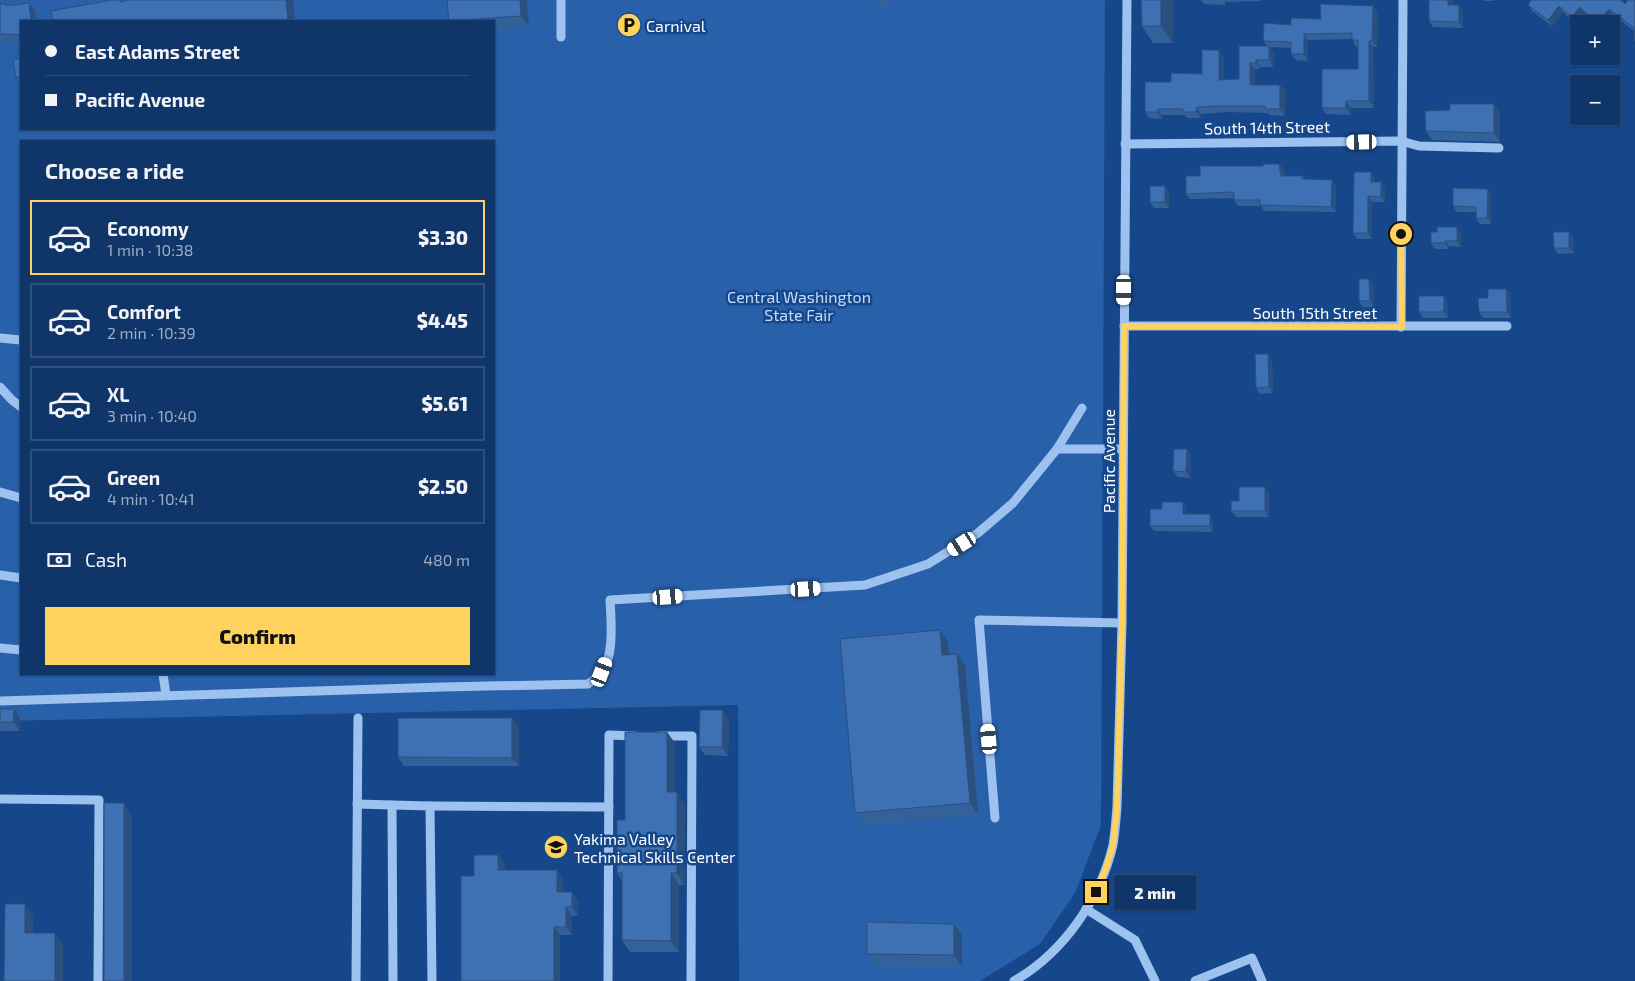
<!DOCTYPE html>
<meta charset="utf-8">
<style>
body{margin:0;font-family:"Exo 2",sans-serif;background:#1e4071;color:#f1f3f6;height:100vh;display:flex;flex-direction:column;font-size:19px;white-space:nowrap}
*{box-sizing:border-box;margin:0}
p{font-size:16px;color:#9cabc0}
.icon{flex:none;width:28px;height:28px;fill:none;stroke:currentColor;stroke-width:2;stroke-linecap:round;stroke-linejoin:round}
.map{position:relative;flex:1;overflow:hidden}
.drawer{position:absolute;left:20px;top:140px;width:475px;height:535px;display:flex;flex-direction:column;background:#103568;border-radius:0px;box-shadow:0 1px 4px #0004,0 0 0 1px #30507c}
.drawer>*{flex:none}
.banner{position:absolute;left:20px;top:20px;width:475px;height:110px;border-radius:0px;box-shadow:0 1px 4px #0004,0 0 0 1px #30507c;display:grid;align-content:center;height:110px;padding:0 25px;background:#103568}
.buttons{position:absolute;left:1570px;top:15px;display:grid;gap:10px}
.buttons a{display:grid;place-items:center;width:50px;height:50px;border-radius:0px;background:#103568;box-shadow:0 1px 4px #0004,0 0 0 1px #30507c;font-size:25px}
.end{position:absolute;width:22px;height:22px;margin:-11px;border:6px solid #ffd25d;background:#111;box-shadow:0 0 0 2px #111}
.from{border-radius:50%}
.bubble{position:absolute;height:35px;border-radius:0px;background:#103568;box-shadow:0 1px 4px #0004,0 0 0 1px #30507c;font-size:16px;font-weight:800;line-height:35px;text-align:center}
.car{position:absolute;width:15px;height:30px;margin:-15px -8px;border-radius:6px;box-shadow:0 0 4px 1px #0007;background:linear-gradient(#fff 24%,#345 0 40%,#fff 0 76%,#345 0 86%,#fff 0)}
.banner b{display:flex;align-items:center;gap:18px;height:48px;font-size:19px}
.banner b+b{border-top:1px solid #30507c}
.banner i{width:12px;height:12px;background:#f1f3f6}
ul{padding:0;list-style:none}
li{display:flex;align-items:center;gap:15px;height:75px;margin:0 10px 8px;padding:0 15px;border:2px solid #30507c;border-radius:0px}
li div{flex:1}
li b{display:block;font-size:19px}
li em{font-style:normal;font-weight:800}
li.selected{border-color:#ffd25d}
li>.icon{width:45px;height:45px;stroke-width:1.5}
h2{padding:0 25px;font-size:22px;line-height:60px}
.pay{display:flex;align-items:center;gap:12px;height:55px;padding:0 25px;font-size:19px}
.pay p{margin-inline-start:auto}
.action{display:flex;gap:10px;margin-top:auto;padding:10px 25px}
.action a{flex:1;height:58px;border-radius:0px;background:#ffd25d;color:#111;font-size:20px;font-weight:800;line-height:58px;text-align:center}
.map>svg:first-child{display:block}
.green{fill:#2861aa;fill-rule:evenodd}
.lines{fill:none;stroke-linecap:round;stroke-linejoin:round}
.minor{stroke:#9ec2ef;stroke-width:9}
.wall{fill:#35619b}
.shaded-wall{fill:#2b4f7e}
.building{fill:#3e71b4;stroke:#2b4f7e}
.route{stroke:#ffd25d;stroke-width:6}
.labels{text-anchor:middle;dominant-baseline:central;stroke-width:5;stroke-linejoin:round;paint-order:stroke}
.poi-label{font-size:16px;fill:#fff;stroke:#16478b;text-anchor:start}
.street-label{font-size:16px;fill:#fff;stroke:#16478b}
.park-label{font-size:16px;fill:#c5ddfb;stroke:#16478b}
</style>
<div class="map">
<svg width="1635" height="981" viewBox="0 0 1635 981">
<rect width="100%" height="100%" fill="#16478b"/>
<path class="green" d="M0,0H1105L1101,825L1075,893L1040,944L980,981H739L738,705L0,721ZM21,21H494V129H21ZM21,141H494V674H21Z"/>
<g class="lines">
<g class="minor">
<path d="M561,37V0"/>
<path d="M1125,144L1401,141L1419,146L1499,148"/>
<path d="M1124,326H1507"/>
<path d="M1401,327L1403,0"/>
<path d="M0,338L21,340"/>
<path d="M0,387L12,400L21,407"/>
<path d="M1057,449H1123"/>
<path d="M0,492L21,498"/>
<path d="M0,575L21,578"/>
<path d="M0,648L21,650"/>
<path d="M163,674L166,695"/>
<path d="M0,701L443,687L588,684C592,681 597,678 600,674C615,658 611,620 610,600L865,585L928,564L978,533L1013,503L1057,449L1082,408"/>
<path d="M659,736H692L691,981"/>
<path d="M0,799L99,800L98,981"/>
<path d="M357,804L392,805"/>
<path d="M430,806L609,807"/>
<path d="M995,818L979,620L1122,623"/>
<path d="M1086,909L1135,940L1155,981"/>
<path d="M356,981L358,718"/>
<path d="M393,981L392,805L430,806L432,981"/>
<path d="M608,981L609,735L636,736"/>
<path d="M1014,981C1063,953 1100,900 1113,845C1115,833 1116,820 1117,807L1122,623L1127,0"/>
<path d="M1195,981L1252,958L1262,981"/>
</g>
</g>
<g class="wall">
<path d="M447,0H527L529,27L494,30V21H449Z"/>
<path d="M875,0H891L881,8Z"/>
<path d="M1173,0V43H1153L1142,26Z"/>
<path d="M1201,0H1261V1L1225,2V5L1204,4Z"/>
<path d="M1429,0H1453V5L1463,11V28L1433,27L1429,21Z"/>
<rect x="1484" y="0" width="10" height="1"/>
<path d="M1635,0V42L1634,41V31L1613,15L1606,24H1596L1584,12L1575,23L1563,12L1552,26L1532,11L1528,5L1625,4Z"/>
<path d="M0,4L35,11L36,21H21V42H0Z"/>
<path d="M1373,6L1378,12L1377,47H1373L1374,108H1351V115L1326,114L1322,108L1358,69V47H1356L1352,39L1308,40V61L1296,60L1291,54V48L1270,47L1274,53L1273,67H1260V69H1255V85H1280L1285,91V116L1270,115L1268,113L1226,112L1201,114V118H1187L1185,115H1162V119L1149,118L1145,112L1171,82L1202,74L1224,57V80L1239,79V46H1267L1263,41L1291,25L1321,19Z"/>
<path d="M21,58V86L16,78Z"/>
<path d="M1500,112V142L1432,140L1426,131Z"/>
<path d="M1279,164L1284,170V176H1302L1305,179L1336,186V212L1264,211L1261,206H1238L1234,200V198L1190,199L1186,194L1263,166Z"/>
<path d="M1375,178V182H1381L1385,188V202H1372V239H1357L1353,233Z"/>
<path d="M1165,186L1169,192V208H1154L1150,202Z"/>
<path d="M1491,194V224H1480L1476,218V212H1457L1453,206Z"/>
<path d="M1569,232L1573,238L1574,253L1558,254L1554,248Z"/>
<path d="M1461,233V247L1449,246V249H1435L1431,243Z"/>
<path d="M1374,284V307H1363L1359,301Z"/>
<path d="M1506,289L1510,295L1511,318H1483L1479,312L1488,298Z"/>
<path d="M1448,302V318H1423L1419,312Z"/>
<path d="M1268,354L1272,360L1273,393L1260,394L1256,388Z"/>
<path d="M1187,449L1191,455V478L1178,477L1173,471Z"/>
<path d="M1265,487L1269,493V517H1236L1231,511Z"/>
<path d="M1183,502L1186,507V514H1210L1213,519V532L1154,531L1150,526L1162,509Z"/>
<path d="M948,642L949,654H957L965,665L978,815L863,825L855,813Z"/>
<path d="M0,705L2,709H14L20,718V731H0Z"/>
<path d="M723,710L729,719L728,756L705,755L699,747Z"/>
<path d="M512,718L519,727V766H404L398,757Z"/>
<path d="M675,743V792L685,804V885H679V952H630L622,940V881L617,873L625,820Z"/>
<path d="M498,855L505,864V870L563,878V892L578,900V916H572V935H560V981L474,876Z"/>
<path d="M962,935V967L875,966L867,954Z"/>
</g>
<g class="shaded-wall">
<path d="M286,0H293L295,21H288Z"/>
<path d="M520,0H527L529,27L521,16Z"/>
<path d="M1161,0H1173V43L1161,26Z"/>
<path d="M1448,0H1453L1452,11L1448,5Z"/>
<path d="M29,3L35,11L36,21H31Z"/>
<path d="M1459,5L1463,11V28L1459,22Z"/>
<path d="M1373,6L1378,12L1377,47L1372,41Z"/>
<path d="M1559,6L1563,12L1552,26L1548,20Z"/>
<path d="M1580,7L1584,12L1575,23L1571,17Z"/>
<path d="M1609,9L1613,15L1606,24H1598L1597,23Z"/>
<path d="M1304,34L1308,40V61L1304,54Z"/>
<path d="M1369,41L1373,47L1374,108L1369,101Z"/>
<path d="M1269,46L1274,53L1273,67L1269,60Z"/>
<path d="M1219,50L1224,57V86L1219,80Z"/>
<path d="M1256,60L1260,67V69L1256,63Z"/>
<path d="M1250,63L1255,69V91L1250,85Z"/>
<path d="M1280,85L1285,91V116L1280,109Z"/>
<path d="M1346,101L1351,108V115L1346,108Z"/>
<path d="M1494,104L1500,112V142L1494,133Z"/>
<path d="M1197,107L1201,114V118L1196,112Z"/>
<path d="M1158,109L1162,115V119L1157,112Z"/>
<path d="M1279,164L1284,170L1285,182L1281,176Z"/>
<path d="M1371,172L1375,178V188L1371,182Z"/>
<path d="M1332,180L1336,186V212L1331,207Z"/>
<path d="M1381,182L1385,188V202L1381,197Z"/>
<path d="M1165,186L1169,192V208L1165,202Z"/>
<path d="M1488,189L1491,194V224L1487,218Z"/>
<path d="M1368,196L1372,202V239L1368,233Z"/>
<path d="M1457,227L1461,233V247L1457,241Z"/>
<path d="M1569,232L1573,238L1574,253L1569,248Z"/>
<path d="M1445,241L1449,246V249L1445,243Z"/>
<path d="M1369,279L1374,284V307L1370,301Z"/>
<path d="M1506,289L1510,295L1511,318L1507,312Z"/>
<path d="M1444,296L1448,302V318L1444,312Z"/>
<path d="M1268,354L1272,360L1273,393L1269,387Z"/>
<path d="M1187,449L1191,455V478L1186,472Z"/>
<path d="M1265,487L1269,493V517L1265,511Z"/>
<path d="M1183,502L1186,507V520L1183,514Z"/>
<path d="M1210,514L1213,519V532L1210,526Z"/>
<path d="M940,630L948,642L950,667L942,655Z"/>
<path d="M957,654L965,665L978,815L970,803Z"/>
<path d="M14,709L20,718V731L13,722Z"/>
<path d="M723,710L729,719L728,756L722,747Z"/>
<path d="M512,718L519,727V766L512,758Z"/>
<path d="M667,732L675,743V804L667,792Z"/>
<path d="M677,792L685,804V885L677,873Z"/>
<path d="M124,803L132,815V981H124Z"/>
<path d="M498,855L505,864V878L498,870Z"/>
<path d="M557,870L563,878V901L557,892Z"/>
<path d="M671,873L679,885V952L671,941Z"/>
<path d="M572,892L578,900V916L572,907Z"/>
<path d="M25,904L33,916V945L25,933Z"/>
<path d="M566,907L572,916V935L566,927Z"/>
<path d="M954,924L962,935V967L954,955Z"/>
<path d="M554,927L560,935V981H554Z"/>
<path d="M55,933L63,945V981H55Z"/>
</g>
<g class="building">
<path d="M112,0H120V2L128,0H286L288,21H53L51,11Z"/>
<path d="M447,0H520L521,16L449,21Z"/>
<path d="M1141,0H1161V26H1142Z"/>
<path d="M1429,0H1448V5H1459V22L1429,21Z"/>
<path d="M1531,0H1621L1625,4L1628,0H1635V41H1634V28L1609,9L1597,23L1580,7L1571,17L1559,6L1548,20L1528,5Z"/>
<path d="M29,3L31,21H21V37V35L0,34V4H6V6Z"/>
<path d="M1320,4L1373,6L1372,41H1369V101H1346V108H1322V69H1358V40H1352V33L1304,34V54H1291V42L1263,41L1264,23L1291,25V18L1321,19Z"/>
<path d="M1239,46H1269V60H1256V63H1250V85H1280V109H1265V106H1221L1197,107L1196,112H1183V109H1158L1157,112H1145V82H1171V73L1202,74V50H1219V80L1239,79Z"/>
<path d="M21,58V77L16,78L13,60Z"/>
<path d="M1450,104H1494V133L1426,131L1425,111L1450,110Z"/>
<path d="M1263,164H1279L1281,176H1302V179L1332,180L1331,207L1260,205V200H1234V192L1186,194V176H1200V166H1263Z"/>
<path d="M1354,172H1371V182H1381V197L1368,196V233H1353Z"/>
<rect x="1150" y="186" width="15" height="16"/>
<path d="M1453,188L1488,189L1487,218H1476V207L1453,206Z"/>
<path d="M1437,227H1457V241H1445V243H1431V232H1437Z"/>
<path d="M1553,232H1569V248H1554Z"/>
<path d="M1359,279H1369L1370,301H1359Z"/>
<path d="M1488,289H1506L1507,312H1479L1478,298H1488Z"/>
<rect x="1419" y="296" width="25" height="16"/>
<rect x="20" y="350" width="1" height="18"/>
<path d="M1255,354H1268L1269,387L1256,388Z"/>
<path d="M1174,449H1187L1186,472L1173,471Z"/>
<path d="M1239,487H1265V511H1231V501H1239Z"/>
<path d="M1162,502H1183V514H1210V526H1150V509H1162Z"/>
<path d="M940,630L942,655L957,654L970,803L855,813L840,639Z"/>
<path d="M0,709H14L13,722H0Z"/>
<path d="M700,710H723L722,747H699Z"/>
<path d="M398,718H512V758L398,757Z"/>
<path d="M625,732H667V792H677V873H671V941L622,940V873H617V820H625Z"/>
<rect x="104" y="803" width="20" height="178"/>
<path d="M474,855H498V870H557V892H572V907H566V927H554V981H461V876H474Z"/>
<path d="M5,904H25V933H55V981H4Z"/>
<path d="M867,922L954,924V955L867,954Z"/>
</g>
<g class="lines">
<path class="route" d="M1096,892L1106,868L1113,845L1117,808L1122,623L1124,326L1402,327L1401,234"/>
</g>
<defs>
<g id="parking-disc" transform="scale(1.25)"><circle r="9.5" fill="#ffd25d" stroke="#16478b"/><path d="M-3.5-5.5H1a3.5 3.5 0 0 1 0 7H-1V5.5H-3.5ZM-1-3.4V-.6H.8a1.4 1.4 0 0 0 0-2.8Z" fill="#111"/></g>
<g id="school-disc" transform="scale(1.25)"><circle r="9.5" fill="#ffd25d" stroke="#16478b"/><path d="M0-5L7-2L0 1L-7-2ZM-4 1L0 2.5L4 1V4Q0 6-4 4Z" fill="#111"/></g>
</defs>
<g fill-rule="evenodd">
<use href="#parking-disc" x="629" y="25"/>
<use href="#school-disc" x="556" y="847"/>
</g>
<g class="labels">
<g class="poi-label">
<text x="646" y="25">Carnival</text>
<text x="574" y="838">Yakima Valley<tspan x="574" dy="18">Technical Skills Center</tspan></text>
</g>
<g class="street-label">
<text transform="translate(1267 127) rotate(-1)">South 14th Street</text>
<text x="1315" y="312">South 15th Street</text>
<text transform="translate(1108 461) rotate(-90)">Pacific Avenue</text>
</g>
<g class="park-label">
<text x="799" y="296">Central Washington<tspan x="799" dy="18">State Fair</tspan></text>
</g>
</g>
</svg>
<div class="buttons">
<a>+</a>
<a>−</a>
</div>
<i class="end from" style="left:1401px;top:234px"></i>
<i class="end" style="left:1096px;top:892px"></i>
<div class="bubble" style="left:1114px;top:875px;width:82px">2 min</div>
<i class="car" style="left:1362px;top:142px;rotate:269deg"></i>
<i class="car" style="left:1124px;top:290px;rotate:180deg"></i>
<i class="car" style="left:962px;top:544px;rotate:238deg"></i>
<i class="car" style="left:806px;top:589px;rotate:87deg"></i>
<i class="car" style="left:668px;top:597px;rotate:86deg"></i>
<i class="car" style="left:602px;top:672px;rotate:21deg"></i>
<i class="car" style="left:989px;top:739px;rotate:355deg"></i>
<div class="banner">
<b><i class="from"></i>East Adams Street</b>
<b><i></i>Pacific Avenue</b>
</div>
<section class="drawer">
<h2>Choose a ride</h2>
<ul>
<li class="selected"><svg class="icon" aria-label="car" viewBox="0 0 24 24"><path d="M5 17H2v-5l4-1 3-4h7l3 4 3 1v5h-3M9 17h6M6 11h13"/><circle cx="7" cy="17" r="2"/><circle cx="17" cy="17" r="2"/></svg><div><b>Economy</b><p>1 min · 10:38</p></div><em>$3.30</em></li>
<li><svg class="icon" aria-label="car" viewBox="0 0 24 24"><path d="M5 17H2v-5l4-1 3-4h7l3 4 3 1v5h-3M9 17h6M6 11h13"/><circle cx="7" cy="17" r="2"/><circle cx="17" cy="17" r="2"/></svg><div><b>Comfort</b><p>2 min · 10:39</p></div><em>$4.45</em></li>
<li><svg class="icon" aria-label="car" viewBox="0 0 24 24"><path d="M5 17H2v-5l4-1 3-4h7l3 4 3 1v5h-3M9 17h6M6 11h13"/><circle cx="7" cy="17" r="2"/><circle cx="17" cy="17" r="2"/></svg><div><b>XL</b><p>3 min · 10:40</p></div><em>$5.61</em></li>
<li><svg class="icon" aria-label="car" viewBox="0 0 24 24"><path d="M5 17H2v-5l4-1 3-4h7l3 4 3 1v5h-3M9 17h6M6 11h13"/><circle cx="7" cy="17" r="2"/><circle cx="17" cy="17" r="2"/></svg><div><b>Green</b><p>4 min · 10:41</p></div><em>$2.50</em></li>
</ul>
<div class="pay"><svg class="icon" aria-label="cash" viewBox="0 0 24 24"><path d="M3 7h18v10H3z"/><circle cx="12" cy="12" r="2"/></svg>Cash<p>480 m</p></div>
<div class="action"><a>Confirm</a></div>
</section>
</div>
